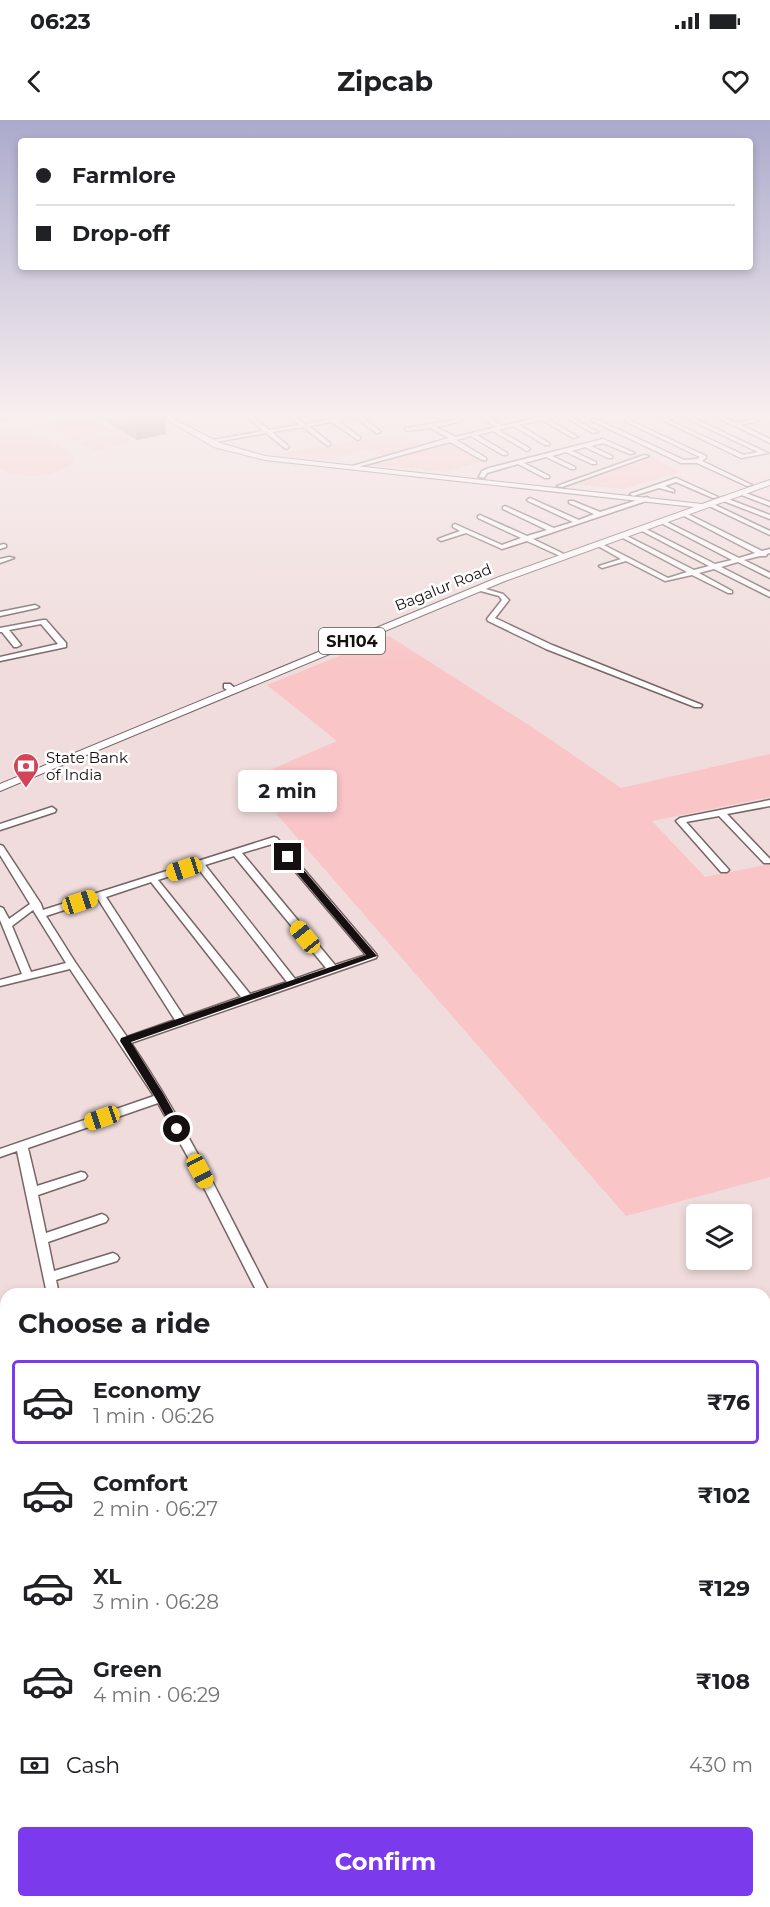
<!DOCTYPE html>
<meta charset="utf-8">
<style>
body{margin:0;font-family:Montserrat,sans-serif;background:#f6f6f6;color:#202124;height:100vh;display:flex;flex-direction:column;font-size:22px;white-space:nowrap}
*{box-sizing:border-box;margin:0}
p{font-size:20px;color:#757577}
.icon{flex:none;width:33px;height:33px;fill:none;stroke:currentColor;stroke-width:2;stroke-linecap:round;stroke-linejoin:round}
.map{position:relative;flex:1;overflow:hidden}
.drawer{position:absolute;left:0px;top:1168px;width:771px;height:620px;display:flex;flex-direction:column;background:#fff;border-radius:18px 18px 0 0;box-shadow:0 3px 9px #0003}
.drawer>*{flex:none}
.guide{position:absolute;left:18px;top:18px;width:735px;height:132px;border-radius:6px;box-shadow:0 3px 9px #0003;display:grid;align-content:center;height:132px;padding:0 18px;background:#fff}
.fabs{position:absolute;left:686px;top:1084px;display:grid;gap:12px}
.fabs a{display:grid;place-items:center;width:66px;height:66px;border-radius:6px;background:#fff;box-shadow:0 3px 9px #0003;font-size:30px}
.end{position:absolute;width:27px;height:27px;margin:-14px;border:8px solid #150f0f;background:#fff;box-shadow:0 0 0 3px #fff}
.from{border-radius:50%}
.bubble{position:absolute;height:42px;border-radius:6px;background:#fff;box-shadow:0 3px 9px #0003;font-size:20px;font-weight:700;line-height:42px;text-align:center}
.car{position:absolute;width:18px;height:36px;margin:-18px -9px;border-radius:8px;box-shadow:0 0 4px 2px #0007;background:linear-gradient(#f5c518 24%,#345 0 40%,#f5c518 0 76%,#345 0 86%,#f5c518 0)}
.guide b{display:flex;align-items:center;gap:21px;height:57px;font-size:22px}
.guide b+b{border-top:2px solid #e0e0e0}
.guide i{width:15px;height:15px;background:#202124}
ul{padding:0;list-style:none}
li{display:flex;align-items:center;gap:18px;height:84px;margin:0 12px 9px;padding:0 6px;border:3px solid transparent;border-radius:6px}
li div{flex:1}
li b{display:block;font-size:22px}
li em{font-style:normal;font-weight:700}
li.selected{border-color:#7c3aed}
li>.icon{width:54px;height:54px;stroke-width:1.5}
h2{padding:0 18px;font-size:27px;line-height:72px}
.pay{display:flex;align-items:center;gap:15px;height:66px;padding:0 18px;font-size:22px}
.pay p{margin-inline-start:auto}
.action{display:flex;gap:12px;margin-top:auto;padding:12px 18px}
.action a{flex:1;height:69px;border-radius:6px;background:#7c3aed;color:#fff;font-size:24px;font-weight:700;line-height:69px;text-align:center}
.status{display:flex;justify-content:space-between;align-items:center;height:42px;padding:0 30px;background:#fff;direction:ltr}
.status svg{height:16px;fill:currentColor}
header{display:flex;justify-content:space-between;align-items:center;height:78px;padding:0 18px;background:#fff;font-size:27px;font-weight:700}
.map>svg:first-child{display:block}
.green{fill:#f9c5c7}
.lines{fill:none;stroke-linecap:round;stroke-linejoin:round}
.minor-casing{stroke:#776566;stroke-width:3}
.major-casing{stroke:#776566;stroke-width:2}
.minor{fill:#fff;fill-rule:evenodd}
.major{fill:#fff;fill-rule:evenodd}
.wall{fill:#9d8d8e}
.shaded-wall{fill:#807374}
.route{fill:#150f0f}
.labels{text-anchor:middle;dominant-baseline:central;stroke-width:5;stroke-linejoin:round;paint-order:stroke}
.far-street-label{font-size:15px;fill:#150f0f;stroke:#fff}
.far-poi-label{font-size:15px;fill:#150f0f;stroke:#fff;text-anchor:start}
.shield{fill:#fff;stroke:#5b5757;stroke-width:1.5}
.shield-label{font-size:16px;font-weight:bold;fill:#150f0f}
</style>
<div class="status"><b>06:23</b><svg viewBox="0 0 49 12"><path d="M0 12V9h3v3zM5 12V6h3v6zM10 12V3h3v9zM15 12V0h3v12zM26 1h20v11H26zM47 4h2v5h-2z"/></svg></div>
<header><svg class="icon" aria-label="back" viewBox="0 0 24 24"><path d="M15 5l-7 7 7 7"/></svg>Zipcab<svg class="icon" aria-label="heart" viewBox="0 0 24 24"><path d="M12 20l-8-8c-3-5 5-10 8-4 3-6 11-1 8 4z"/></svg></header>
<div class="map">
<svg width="770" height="1787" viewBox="0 0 770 1787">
<rect width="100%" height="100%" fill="#f0dcdc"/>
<g class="green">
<path d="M83,297H89L114,312L74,321L47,304Z"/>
<path d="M16,310L32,312L72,333L74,342C56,357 20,360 0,349V311Z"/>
<path d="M117,313L132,322L94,331L80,322Z"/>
<path d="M396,314L418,327L384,337L369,329L327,340L276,334Z"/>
<path d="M451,321L484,341L444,352L370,344Z"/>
<path d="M654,338L679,352L624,369L570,364Z"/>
<path d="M389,516L538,611L621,668L770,634V677L652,701L705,757L770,744V1057L626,1096L247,660L337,621L267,565Z"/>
</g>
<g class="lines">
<g class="minor-casing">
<g id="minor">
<path d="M248,297H253L269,310L299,305L291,297H296L305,304L329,300L331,297L334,299L362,297L381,312L376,313L357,298L338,301L360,317V319L358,320L332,302L309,306L330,323V325L328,326L303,307L272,312L288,326L289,327L286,329L266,313L210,323L207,321L263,311Z"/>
<path d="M481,297H487L502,306L541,297H550L547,299L578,317L573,318L542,300L519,305L549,323V325H545L513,306L498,310L529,328L530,329L527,331L493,311L477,315L507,333V335H503L471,316L456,320L486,338V340H482L450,322L354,348L349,347L449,318L430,308L408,311L405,309L406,308L462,299V301L436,307L456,317L496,307Z"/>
<path d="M565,297H571L598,312L593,313Z"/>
<path d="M667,297H675L668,300L744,335L758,332L684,297H691L768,333L741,338L660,299Z"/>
<path d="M716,297H722L736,303L758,299V301L741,305L770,319V323Z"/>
<path d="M594,298L684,340L697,339L700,337L624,301L629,300L706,336V338L702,341L752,365L747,366L697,343H681L592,301L591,300Z"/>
<path d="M603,319L635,333L630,334L603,323L591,326L612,336V338H608L585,327L572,331L596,342V344H592L566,332L552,336L575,347V349H571L546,337L524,343L549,356V358H545L518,344L487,353L484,358L479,357L482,351L489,348Z"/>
<path d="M644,335L649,336L562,367L557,366Z"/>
<path d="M676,358L718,377L713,378L676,362L665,366L674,370V372L659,368L633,376L630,374Z"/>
<path d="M739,372H743L770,382V386L739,374Z"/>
<path d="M647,377L650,379L649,380L533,419L562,433L563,434L560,436L527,421L502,429L466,413L441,421L438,419L460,411L453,407V405L455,404L502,425L521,418L478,398V396L480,395L527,416L547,410L503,389V387L505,386L554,408L573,402L528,381L527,380L530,378L579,400L594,394L569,383V381H573L600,392Z"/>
<path d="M723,377L770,395V399L721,380L720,379Z"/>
<path d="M709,382L770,411V415L707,385V383Z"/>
<path d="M684,392L762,431L770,429V433L767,434L766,436H760L744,440L770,453V458L738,442L721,447L770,472V477L714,449L699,453L732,471V473H728L692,455L665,461L626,441L602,448L599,446L621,439L598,426L597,425L600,423L668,458L687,452L621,417V415L623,414L694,450L709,446L640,410L639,409L642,407L715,444L732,440L661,403V401L663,400L739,438L755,433L682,395L681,394Z"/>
<path d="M4,424L6,425V427L0,429V425Z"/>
<path d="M9,437L14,438L0,443V439Z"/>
<path d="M479,467L503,474L509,480L495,498L552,525L702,585L701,587H695L546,529L488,501L487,499L502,480L499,476L477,470V468Z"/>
<path d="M35,485L39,487L37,488L0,496V492Z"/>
<path d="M43,500H46L66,523V527L0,541V537L58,524L41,504L9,510L21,525L17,527H14L2,512H0V508Z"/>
<path d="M224,564H230L237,570L236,572H230L224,568Z"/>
<path d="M770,680V686L727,694L770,739V743H764L719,696L686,702L729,750L727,752H721L676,701L680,698Z"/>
<path d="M52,687L56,690L55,692L0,710V704Z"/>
<path d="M274,717L277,718L376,834L377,836L376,838L131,923C185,1002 226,1089 270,1174H258L195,1050L158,983L28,1028L37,1066L81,1052L85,1053L87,1056L85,1059L38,1075L46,1113L102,1094L106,1096L108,1099L106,1102L48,1122L54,1151L113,1133L117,1135L119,1138L117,1141L56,1160L59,1174H47L17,1031L0,1037V1029L154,976L70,849L0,866V860L22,854L0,800V787L3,788L9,799L30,784L0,735V725L3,726L41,784L43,790ZM272,724L366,835L335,845L242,733ZM234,736L326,848L295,859L205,745ZM197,747L287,862L250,874L158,760ZM151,762L241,877L184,897L106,777ZM98,779L175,900L127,917L75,842L46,796ZM33,790L66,843L31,852L12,806Z"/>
<path d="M6,1230V1242L0,1244V1232Z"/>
<path d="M769,1462H770V1476L765,1475V1463Z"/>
<path d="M6,1528V1544L0,1546V1530Z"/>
<path d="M765,1673L770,1675V1698L765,1696Z"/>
<path d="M200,1782H229L227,1787H198Z"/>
<path d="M283,1782H301L302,1787H284Z"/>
<path d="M555,1782H573L575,1787H557Z"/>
<path d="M734,1782H754L756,1787H736Z"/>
</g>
</g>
<g class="major-casing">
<path id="major" d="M162,297H170L220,323L265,336L702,384L770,360V365L505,461L0,671V664L499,457L694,387L265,340L214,327Z"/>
</g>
<use href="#minor" class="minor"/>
<use href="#major" class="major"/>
</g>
<path class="wall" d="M98,297H164L166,314L137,320Z"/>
<g class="shaded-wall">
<path d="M0,297H8L9,300L0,302Z"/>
<path d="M134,297H164L166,314L137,320Z"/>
</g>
<linearGradient id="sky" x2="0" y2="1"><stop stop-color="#abaacc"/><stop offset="0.54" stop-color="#f8efef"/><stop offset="1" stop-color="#f8efef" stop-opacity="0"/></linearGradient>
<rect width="770" height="547" fill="url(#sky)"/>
<path class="route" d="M285,735H291L377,836L131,922L164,975L183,1009L181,1012H174L156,979L120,921L121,918L366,835L285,739Z"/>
<defs>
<g id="bank-pin" transform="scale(1.35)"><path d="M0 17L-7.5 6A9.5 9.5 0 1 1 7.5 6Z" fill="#d44459" stroke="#fff"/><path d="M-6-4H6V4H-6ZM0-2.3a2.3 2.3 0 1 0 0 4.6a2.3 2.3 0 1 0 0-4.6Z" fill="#fff"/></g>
</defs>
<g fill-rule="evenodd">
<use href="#bank-pin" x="26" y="646"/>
</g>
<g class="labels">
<g class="far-street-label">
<text transform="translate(443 467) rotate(-22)">Bagalur Road</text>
</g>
<g class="far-poi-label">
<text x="46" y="637">State Bank<tspan x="46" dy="17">of India</tspan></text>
</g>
<rect class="shield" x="319" y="508" width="66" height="26" rx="4.5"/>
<g class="shield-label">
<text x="352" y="521">SH104</text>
</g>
</g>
</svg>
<div class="fabs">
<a><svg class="icon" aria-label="layers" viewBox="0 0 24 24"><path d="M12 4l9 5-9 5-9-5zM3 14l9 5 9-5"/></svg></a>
</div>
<i class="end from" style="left:177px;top:1009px"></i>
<i class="end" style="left:288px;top:737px"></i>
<div class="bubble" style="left:238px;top:650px;width:99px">2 min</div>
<i class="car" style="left:184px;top:749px;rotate:252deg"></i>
<i class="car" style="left:80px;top:782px;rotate:72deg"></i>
<i class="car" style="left:305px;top:817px;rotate:321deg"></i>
<i class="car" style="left:102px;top:998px;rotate:251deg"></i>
<i class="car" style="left:200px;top:1051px;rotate:152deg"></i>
<div class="guide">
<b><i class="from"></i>Farmlore</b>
<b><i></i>Drop-off</b>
</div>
<section class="drawer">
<h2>Choose a ride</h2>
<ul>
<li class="selected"><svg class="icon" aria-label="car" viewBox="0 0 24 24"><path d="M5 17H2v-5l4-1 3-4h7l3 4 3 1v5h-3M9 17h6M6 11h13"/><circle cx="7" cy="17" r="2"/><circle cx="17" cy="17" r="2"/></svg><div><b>Economy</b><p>1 min · 06:26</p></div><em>₹76</em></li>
<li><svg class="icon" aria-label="car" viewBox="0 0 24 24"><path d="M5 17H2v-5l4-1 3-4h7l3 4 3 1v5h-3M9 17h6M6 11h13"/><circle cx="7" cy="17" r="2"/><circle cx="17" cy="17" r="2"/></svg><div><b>Comfort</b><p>2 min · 06:27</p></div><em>₹102</em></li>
<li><svg class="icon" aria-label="car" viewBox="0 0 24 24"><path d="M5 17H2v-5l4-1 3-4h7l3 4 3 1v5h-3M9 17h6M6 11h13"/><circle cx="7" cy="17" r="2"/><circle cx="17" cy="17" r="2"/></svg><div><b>XL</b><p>3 min · 06:28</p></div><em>₹129</em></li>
<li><svg class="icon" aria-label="car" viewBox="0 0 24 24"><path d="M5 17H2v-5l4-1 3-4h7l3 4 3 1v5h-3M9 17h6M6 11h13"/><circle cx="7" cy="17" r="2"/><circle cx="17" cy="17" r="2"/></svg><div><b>Green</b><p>4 min · 06:29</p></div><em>₹108</em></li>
</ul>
<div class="pay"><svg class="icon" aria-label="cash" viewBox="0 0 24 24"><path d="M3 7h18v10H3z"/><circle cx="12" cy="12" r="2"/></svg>Cash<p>430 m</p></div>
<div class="action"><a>Confirm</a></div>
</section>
</div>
